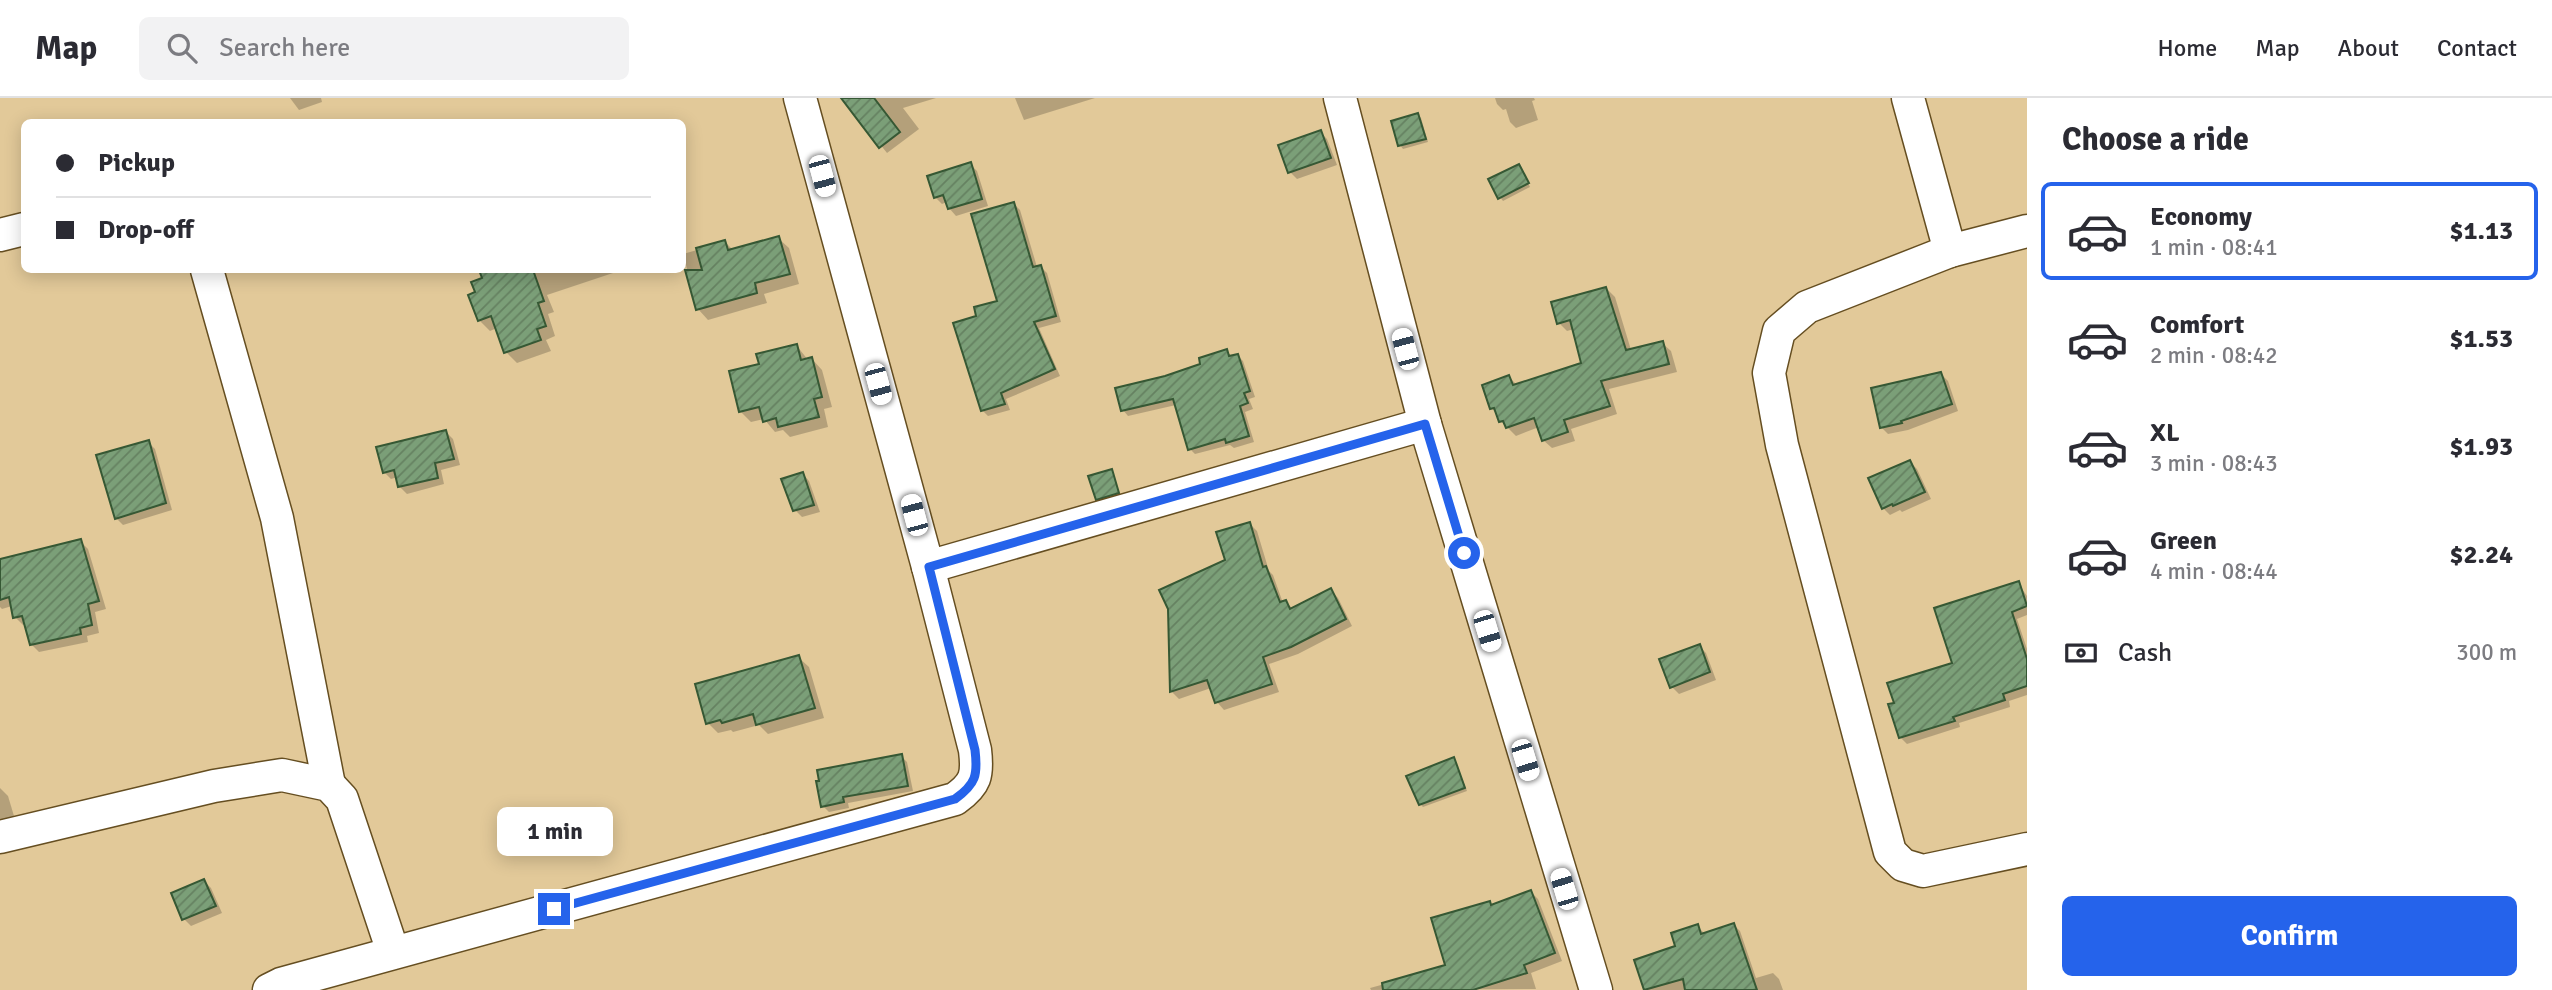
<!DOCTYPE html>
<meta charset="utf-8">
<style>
body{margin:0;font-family:Signika,sans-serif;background:#f2f2f3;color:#2b2b33;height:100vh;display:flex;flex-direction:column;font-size:26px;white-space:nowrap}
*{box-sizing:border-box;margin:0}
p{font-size:23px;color:#7c7c81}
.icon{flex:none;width:38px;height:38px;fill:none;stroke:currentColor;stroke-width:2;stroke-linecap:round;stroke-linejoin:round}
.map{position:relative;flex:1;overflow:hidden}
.details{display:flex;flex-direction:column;background:#fff;width:525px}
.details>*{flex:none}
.banner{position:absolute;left:21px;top:21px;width:665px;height:154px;border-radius:10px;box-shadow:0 4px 18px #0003;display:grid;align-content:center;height:154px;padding:0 35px;background:#fff}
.end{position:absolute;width:32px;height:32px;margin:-16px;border:9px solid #2563eb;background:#fff;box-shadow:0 0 0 4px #fff}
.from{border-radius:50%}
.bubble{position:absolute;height:49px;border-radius:10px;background:#fff;box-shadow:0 4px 18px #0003;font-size:23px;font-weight:700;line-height:49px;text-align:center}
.car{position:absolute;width:21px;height:42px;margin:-21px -10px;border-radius:9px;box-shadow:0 0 5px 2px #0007;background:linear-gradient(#fff 24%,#345 0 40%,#fff 0 76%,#345 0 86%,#fff 0)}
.banner b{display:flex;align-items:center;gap:24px;height:66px;font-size:26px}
.banner b+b{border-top:2px solid #e1e1e2}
.banner i{width:18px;height:18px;background:#2b2b33}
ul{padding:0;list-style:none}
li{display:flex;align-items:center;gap:21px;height:98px;margin:0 14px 10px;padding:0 21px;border:4px solid transparent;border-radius:10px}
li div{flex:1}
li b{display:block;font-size:26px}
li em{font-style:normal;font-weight:700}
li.active{border-color:#2563eb}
li>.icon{width:63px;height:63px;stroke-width:1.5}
h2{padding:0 35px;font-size:32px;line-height:84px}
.pay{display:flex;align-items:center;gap:18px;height:77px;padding:0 35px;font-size:26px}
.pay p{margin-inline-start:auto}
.cta{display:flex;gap:14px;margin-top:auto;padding:14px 35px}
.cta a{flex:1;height:80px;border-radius:10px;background:#2563eb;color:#fff;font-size:28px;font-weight:700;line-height:80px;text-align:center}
header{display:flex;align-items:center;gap:42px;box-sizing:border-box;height:98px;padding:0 35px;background:#fff;border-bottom:2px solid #e1e1e2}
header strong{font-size:33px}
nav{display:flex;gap:38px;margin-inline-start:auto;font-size:24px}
.search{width:490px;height:63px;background:#f2f2f3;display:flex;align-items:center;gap:18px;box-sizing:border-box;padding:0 24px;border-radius:10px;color:#7c7c81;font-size:26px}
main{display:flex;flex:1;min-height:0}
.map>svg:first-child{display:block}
.shadow{fill:#0003}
.building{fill:url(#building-hatch);stroke:#365834;stroke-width:2}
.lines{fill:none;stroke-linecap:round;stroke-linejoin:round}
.minor-casing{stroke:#654e21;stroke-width:35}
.minor{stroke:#fff;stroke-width:32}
.route{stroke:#2563eb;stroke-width:9}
</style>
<header>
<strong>Map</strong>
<div class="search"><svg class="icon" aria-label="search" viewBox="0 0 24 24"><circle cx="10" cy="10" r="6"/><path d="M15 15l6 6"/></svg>Search here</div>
<nav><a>Home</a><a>Map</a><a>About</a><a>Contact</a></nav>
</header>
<main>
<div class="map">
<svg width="2027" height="892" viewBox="0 0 2027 892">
<defs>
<pattern id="building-hatch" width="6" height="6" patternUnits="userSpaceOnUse" patternTransform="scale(1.75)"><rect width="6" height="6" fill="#7b9f78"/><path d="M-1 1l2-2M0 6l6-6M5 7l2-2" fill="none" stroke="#658161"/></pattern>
</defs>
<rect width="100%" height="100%" fill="#e2c999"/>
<g class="shadow">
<path d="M290,0H321L322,4L299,12Z"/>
<path d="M856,0H936L903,10L919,31L887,55L848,6Z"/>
<path d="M1015,0H1095L1024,22Z"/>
<path d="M1495,0H1534L1535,2L1532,3L1538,22L1516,30L1510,24L1506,11L1503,12L1497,6Z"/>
<path d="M1418,17L1421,20L1428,44L1403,51L1400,47Z"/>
<path d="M1320,34L1327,41L1337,67L1297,81L1290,74Z"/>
<path d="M970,66L977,73L988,108L956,118L949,110L947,104L942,106L935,99Z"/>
<path d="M1519,68L1530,89L1503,103L1500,99Z"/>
<path d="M1014,106L1020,112L1037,169H1041L1047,175L1061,224L1039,230L1060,278L1006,301L1010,312L988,318L982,312L978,220L999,204Z"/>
<path d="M778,140L789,150L799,186L764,196L767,205L708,222L698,211L683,156L725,144L733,152Z"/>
<path d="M481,172H622L547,197L554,214L548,216L555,238L546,242L551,253L517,265L506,254L497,230L490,233L479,222L477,195L484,181Z"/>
<path d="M1606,190L1615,199L1631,252L1662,245L1671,253L1677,274L1609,291L1617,316L1571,331L1575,343L1552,350L1543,342L1539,329L1516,338L1501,323L1492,310L1509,279L1517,287L1583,266L1574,231L1567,233L1559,225Z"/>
<path d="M797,248L808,262L812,261L822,272L832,309L824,311L828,329L790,339L783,332L775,334L764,321L751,324L741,314L761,267Z"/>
<path d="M1226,253L1232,259L1238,258L1243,263L1255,299L1249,301L1253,311L1245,314L1254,344L1234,350L1230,347L1195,356L1190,351L1176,307L1128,318L1123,312L1165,280L1202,267Z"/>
<path d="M1941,276L1948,283L1958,313L1908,332L1888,336L1881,329Z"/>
<path d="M446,334L453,341L460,367L441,372L444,386L407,396L400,389L398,379L391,381L384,374Z"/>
<path d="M148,344L155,351L172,412L123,427L116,420Z"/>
<path d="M1910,364L1917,371L1931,401L1902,414L1900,412L1890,417L1883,410Z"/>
<path d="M1111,373L1121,398L1100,404L1097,401Z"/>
<path d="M803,376L809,383L820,414L802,419L795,412Z"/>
<path d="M1250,426L1257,433L1269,473L1273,477L1283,505L1286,504L1293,511L1331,492L1338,500L1352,528L1298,556L1269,566L1279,594L1224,612L1217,604L1211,590L1179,601L1172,594L1170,511L1227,463Z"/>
<path d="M80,443L88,451L106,511L95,514L99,535L87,538L88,544L39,554L31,546L26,526L23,527L15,519L12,508L2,511L0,509V463Z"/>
<path d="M2018,485L2027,498V517L2017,521L2027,551V597L2009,603L2010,609L1959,625L1960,629L1907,646L1900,639Z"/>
<path d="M1699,548L1706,555L1716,582L1679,596L1672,589Z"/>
<path d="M798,559L809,569L824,620L768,636L759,627L733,634L731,632L718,635L708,625Z"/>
<path d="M901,658L907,664L913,693L848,705L849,710L829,714L823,708Z"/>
<path d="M1454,661L1467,693L1423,709L1420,706Z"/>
<path d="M0,690L8,698L17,728L0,734Z"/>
<path d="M204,783L211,790L222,815L191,828L184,821Z"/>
<path d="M1531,794L1538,801L1562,863L1531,875L1536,891L1371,892L1370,890L1447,869L1492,809Z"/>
<path d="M1734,827L1740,833L1756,880L1773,875L1779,881L1783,892H1646L1636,863L1677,850L1697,828L1705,836Z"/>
</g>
<g class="building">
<path d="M841,0H874L900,34L879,50Z"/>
<path d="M1418,15L1426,41L1398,48L1391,23Z"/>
<path d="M1321,32L1331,60L1288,75L1278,47Z"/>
<path d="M971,64L982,101L948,111L943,97L934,100L927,78Z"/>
<path d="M1519,66L1529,85L1498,101L1488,81Z"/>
<path d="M1014,104L1033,169L1041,167L1056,218L1034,224L1055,271L1001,295L1005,306L981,313L953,225L976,218L974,209L997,203L971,116Z"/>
<path d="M779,138L790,176L755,185L757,195L696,212L685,172H702L696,150L725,142L728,152Z"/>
<path d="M479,172H533L544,203L538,205L546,228L537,231L541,242L504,255L491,218L478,223L468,197L475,194L471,184L482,180Z"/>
<path d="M1606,189L1626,252L1663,243L1669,266L1601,283L1610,308L1564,322L1568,334L1542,343L1534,320L1506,330L1503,323L1499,324L1494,310L1490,311L1482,287L1509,277L1513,287L1581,265L1570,222L1557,226L1551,204Z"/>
<path d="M797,246L801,262L812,259L822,299L814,301L819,319L778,329L776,320L763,324L759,309L739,314L729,273L759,266L756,256Z"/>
<path d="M1227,251L1229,258L1238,256L1250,293L1244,295L1248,305L1240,308L1249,338L1226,345L1225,341L1188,352L1173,301L1121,313L1115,290L1165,278L1200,266L1199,260Z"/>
<path d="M1941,274L1952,306L1901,323L1902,325L1880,330L1871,290Z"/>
<path d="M446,332L454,361L435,365L438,380L398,389L394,372L383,375L376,349Z"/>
<path d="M149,342L166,405L115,421L96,357Z"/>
<path d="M1910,362L1925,394L1893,408L1892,406L1882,411L1868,380Z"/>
<path d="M1112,371L1119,395L1096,402L1088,378Z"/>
<path d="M803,374L814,407L793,413L781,381Z"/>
<path d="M1250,424L1263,469L1266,468L1280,504L1286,502L1290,511L1331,490L1346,521L1291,549L1263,559L1272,586L1215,605L1207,582L1170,594L1168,511L1159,492L1225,462L1216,434Z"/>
<path d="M81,441L99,503L88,506L92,527L80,530L81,536L30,547L22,518L13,520L9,499L0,502V461Z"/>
<path d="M2019,483L2027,508L2012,514L2027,561V588L2003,596L2005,602L1953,619L1955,623L1899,640L1888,606L1894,605L1887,585L1952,565L1934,510Z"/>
<path d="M1700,546L1710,574L1670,590L1659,561Z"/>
<path d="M799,557L815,610L756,627L753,616L722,625L720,622L706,626L695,586Z"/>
<path d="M902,656L908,688L843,699L844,704L821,709L816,683H819L817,672Z"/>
<path d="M1454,659L1465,690L1419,707L1406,678Z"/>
<path d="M204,781L216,808L182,822L171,795Z"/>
<path d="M1531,792L1555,855L1524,867L1527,875L1473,892H1383L1382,885L1445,867L1431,820L1490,803L1491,807Z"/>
<path d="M1734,825L1757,892H1685L1683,881L1644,892L1634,862L1675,848L1671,835L1698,826L1701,836Z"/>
</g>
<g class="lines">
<g class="minor-casing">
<g id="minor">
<path d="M800,0L928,469L1425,326"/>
<path d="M1340,0L1425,326L1596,892"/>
<path d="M1908,0L1950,153"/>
<path d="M2027,133L1950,153L1807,209L1779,233L1769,275L1782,347L1890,754L1903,767L1923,773L2027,751"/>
<path d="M0,137L24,131"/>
<path d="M207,172L277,420L329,687"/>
<path d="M0,739L214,688L282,677L329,687L342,701L393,854"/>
<path d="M269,892L281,886L955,701C976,686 978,677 975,652L928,469"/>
</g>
</g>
<use href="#minor" class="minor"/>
</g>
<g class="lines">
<path class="route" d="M554,811L955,701C976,686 978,677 975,652L929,469L1425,326L1464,455"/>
</g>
</svg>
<i class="end from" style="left:1464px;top:455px"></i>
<i class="end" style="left:554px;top:811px"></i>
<div class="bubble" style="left:497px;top:709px;width:116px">1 min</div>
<i class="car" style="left:822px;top:78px;rotate:165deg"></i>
<i class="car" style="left:1405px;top:251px;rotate:345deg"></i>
<i class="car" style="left:878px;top:286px;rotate:165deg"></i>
<i class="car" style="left:914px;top:417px;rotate:345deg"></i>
<i class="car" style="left:1487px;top:533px;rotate:163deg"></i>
<i class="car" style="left:1525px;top:662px;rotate:163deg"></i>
<i class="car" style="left:1564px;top:791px;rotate:343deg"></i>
<div class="banner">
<b><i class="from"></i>Pickup</b>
<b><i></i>Drop-off</b>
</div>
</div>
<section class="details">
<h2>Choose a ride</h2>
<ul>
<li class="active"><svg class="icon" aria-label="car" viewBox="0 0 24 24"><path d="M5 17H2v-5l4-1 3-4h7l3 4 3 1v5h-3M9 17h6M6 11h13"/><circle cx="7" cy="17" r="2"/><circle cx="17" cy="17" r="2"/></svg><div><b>Economy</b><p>1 min · 08:41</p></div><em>$1.13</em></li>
<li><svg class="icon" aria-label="car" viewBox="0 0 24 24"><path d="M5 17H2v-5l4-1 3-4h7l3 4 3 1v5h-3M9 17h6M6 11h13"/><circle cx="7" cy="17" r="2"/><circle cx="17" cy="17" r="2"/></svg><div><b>Comfort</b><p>2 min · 08:42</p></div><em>$1.53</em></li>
<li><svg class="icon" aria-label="car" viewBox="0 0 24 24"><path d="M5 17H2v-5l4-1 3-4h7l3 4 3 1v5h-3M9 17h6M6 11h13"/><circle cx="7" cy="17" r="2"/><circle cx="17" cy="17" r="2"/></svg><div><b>XL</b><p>3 min · 08:43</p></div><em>$1.93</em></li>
<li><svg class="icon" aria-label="car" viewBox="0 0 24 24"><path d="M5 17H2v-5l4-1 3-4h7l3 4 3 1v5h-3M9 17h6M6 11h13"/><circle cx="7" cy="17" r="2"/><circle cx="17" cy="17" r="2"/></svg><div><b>Green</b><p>4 min · 08:44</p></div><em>$2.24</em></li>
</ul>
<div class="pay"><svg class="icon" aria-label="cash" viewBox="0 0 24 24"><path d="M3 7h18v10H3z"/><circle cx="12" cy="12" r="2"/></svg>Cash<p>300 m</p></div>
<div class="cta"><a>Confirm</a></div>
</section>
</main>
